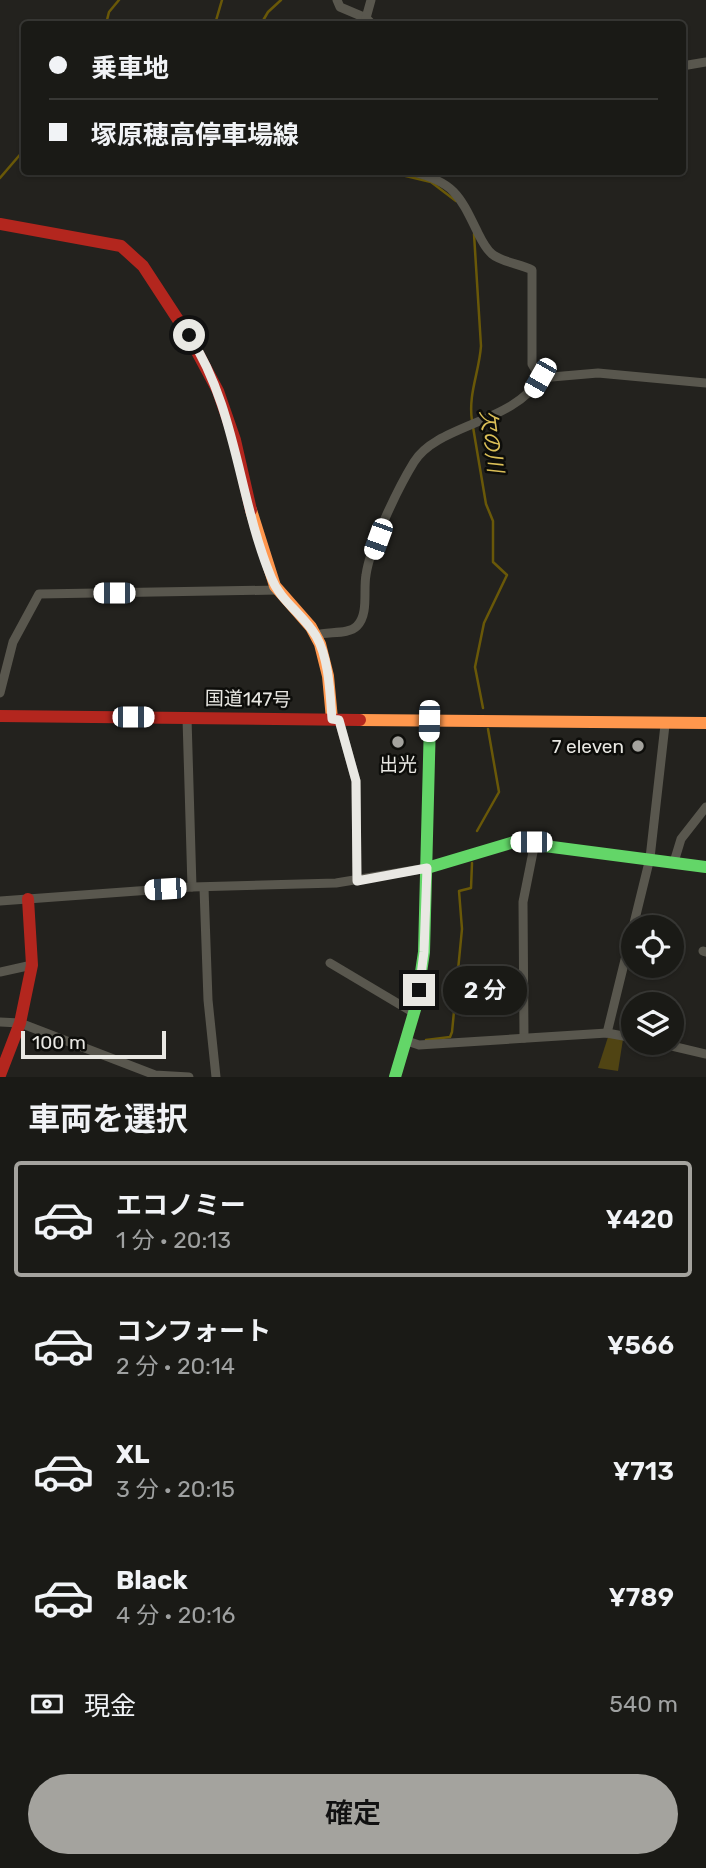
<!DOCTYPE html>
<html lang="ja">
<meta charset="utf-8">
<style>
body{margin:0;font-family:Rubik,"Noto Sans JP",sans-serif;background:#272723;color:#f1f3f6;height:100vh;display:flex;flex-direction:column;font-size:26px;white-space:nowrap}
*{box-sizing:border-box;margin:0}
p{font-size:23px;color:#9fa1a1}
.icon{flex:none;width:38px;height:38px;fill:none;stroke:currentColor;stroke-width:2;stroke-linecap:round;stroke-linejoin:round}
.map{position:relative;height:1077px;overflow:hidden}
.panel{display:flex;flex-direction:column;background:#1a1a16;flex:1}
.panel>*{flex:none}
.hud{position:absolute;left:21px;top:21px;width:665px;height:154px;border-radius:7px;box-shadow:0 2px 5px #0004,0 0 0 2px #383835;display:grid;align-content:center;height:154px;padding:0 28px;background:#1a1a16}
.fabs{position:absolute;left:621px;top:915px;display:grid;gap:14px}
.fabs a{display:grid;place-items:center;width:63px;height:63px;border-radius:50%;background:#1a1a16;box-shadow:0 2px 5px #0004,0 0 0 2px #383835;font-size:35px}
.scale{position:absolute;left:21px;bottom:18px;width:145px;box-sizing:border-box;padding-left:7px;border:4px solid #e9e8e3;border-top:0;font-size:19px;line-height:24px;white-space:nowrap;color:#e9e8e3;-webkit-text-stroke:5px #0d0d0a;paint-order:stroke}
.end{position:absolute;width:32px;height:32px;margin:-16px;border:9px solid #e9e8e3;background:#111;box-shadow:0 0 0 4px #111}
.from{border-radius:50%}
.bubble{position:absolute;height:49px;border-radius:24px;background:#1a1a16;box-shadow:0 2px 5px #0004,0 0 0 2px #383835;font-size:23px;font-weight:600;line-height:49px;text-align:center}
.car{position:absolute;width:21px;height:42px;margin:-21px -10px;border-radius:9px;box-shadow:0 0 5px 2px #0007;background:linear-gradient(#fff 24%,#345 0 40%,#fff 0 76%,#345 0 86%,#fff 0)}
.hud b{display:flex;align-items:center;gap:24px;height:66px;font-size:26px}
.hud b+b{border-top:2px solid #383835}
.hud i{width:18px;height:18px;background:#f1f3f6}
ul{padding:0;list-style:none}
li{display:flex;align-items:center;gap:21px;height:116px;margin:0 14px 10px;padding:0 14px;border:4px solid transparent;border-radius:7px}
li div{flex:1}
li b{display:block;font-size:26px}
li em{font-style:normal;font-weight:600}
li.on{border-color:#a4a39e}
li>.icon{width:63px;height:63px;stroke-width:1.5}
h2{padding:0 28px;font-size:32px;line-height:84px}
.pay{display:flex;align-items:center;gap:18px;height:77px;padding:0 28px;font-size:26px}
.pay p{margin-inline-start:auto}
.primary-button{display:flex;gap:14px;margin-top:auto;padding:14px 28px}
.primary-button a{flex:1;height:80px;border-radius:42px;background:#a4a39e;color:#111;font-size:28px;font-weight:600;line-height:80px;text-align:center}
.map>svg:first-child{display:block}
.green{fill:#504413}
.lines{fill:none;stroke-linecap:round;stroke-linejoin:round}
.stream{stroke:#695808;stroke-width:2.5}
.street{stroke:#59574e;stroke-width:9}
.fast{stroke:#63d668;stroke-width:12}
.slow{stroke:#ff974d;stroke-width:12}
.jam{stroke:#b3261e;stroke-width:12}
.route{stroke:#e9e8e3;stroke-width:9}
.poi-dot{fill:#a4a39e;stroke:#0d0d0a;stroke-width:2.5}
.labels{text-anchor:middle;dominant-baseline:central;stroke-width:5;stroke-linejoin:round;paint-order:stroke}
.street-label{font-size:19px;fill:#e9e8e3;stroke:#0d0d0a}
.poi-label{font-size:19px;fill:#e9e8e3;stroke:#0d0d0a;text-anchor:end}
.water-label{font-size:21px;font-style:italic;fill:#dbbf57;stroke:#0d0d0a}
</style>
<div class="map">
<svg width="706" height="1077" viewBox="0 0 706 1077">
<rect width="100%" height="100%" fill="#23221e"/>
<path class="green" d="M608,1037L623,1039L618,1071L598,1068Z"/>
<g class="lines">
<g class="stream">
<path d="M106,24L109,12L119,0"/>
<path d="M215,24L222,0"/>
<path d="M261,24L268,12L281,0"/>
<path d="M389,172L431,182L456,201"/>
<path d="M0,178L24,150"/>
<path d="M472,421C468,394 479,373 481,346L474,234"/>
<path d="M473,427L486,504L493,521V562L507,575L484,623L475,667L483,708"/>
<path d="M477,831L499,792L488,729"/>
<path d="M426,1040L450,1037L452,1032L462,929L459,891L471,888L472,863"/>
</g>
<g class="street">
<path d="M337,0L340,7L366,18L372,24"/>
<path d="M366,18L371,0"/>
<path d="M682,66L706,62"/>
<path d="M413,172C454,182 460,196 477,231C481,239 485,248 492,254C501,262 521,264 532,270V364L540,378"/>
<path d="M540,378L598,373L706,383"/>
<path d="M316,635C328,631 348,635 357,626C369,614 363,590 366,575C370,546 398,488 414,462C437,424 514,423 540,378"/>
<path d="M0,693L13,642L39,594L277,590"/>
<path d="M187,718L192,887"/>
<path d="M339,720L356,781L357,881"/>
<path d="M674,862L681,839L706,807"/>
<path d="M204,888L208,1000L216,1077"/>
<path d="M0,901L192,887L336,883L427,868"/>
<path d="M703,951L706,952"/>
<path d="M330,963L414,1013"/>
<path d="M0,972L32,965"/>
<path d="M0,1022L20,1023L155,1075L189,1077"/>
<path d="M607,1033L650,858L665,725"/>
<path d="M524,1038L523,902L535,842"/>
<path d="M407,1041L419,1045L607,1033L634,1038"/>
<path d="M659,1043L706,1054"/>
</g>
<g class="fast">
<path d="M427,868L514,842L706,867"/>
<path d="M395,1077L416,1006L424,952L430,721"/>
</g>
<g class="slow">
<path d="M251,510L275,586L311,627L320,644L328,676L332,719"/>
<path d="M360,720L706,723"/>
</g>
<g class="jam">
<path d="M0,224L121,246L143,266L188,335L218,391L235,440L251,510"/>
<path d="M0,716L360,720"/>
<path d="M0,1075L20,1023L32,965L28,899"/>
</g>
</g>
<g class="lines">
<path class="route" d="M189,335C237,409 238,497 271,577C280,601 303,614 316,636C329,658 330,693 332,719L339,720L356,781L357,881L427,868L424,952L419,990"/>
</g>
<g class="poi-dot">
<circle cx="398" cy="742" r="7"/>
<circle cx="638" cy="746" r="7"/>
</g>
<g class="labels">
<g class="street-label">
<text transform="translate(248 699) rotate(1)">国道147号</text>
</g>
<g class="poi-label">
<text x="624" y="746">7 eleven</text>
<text x="398" y="764" text-anchor="middle">出光</text>
</g>
<g class="water-label">
<text transform="translate(492 441) rotate(82)">欠の川</text>
</g>
</g>
</svg>
<div class="fabs">
<a><svg class="icon" aria-label="locate" viewBox="0 0 24 24"><circle cx="12" cy="12" r="6"/><path d="M12 2v4M12 18v4M2 12h4M18 12h4"/></svg></a>
<a><svg class="icon" aria-label="layers" viewBox="0 0 24 24"><path d="M12 4l9 5-9 5-9-5zM3 14l9 5 9-5"/></svg></a>
</div>
<div class="scale">100 m</div>
<i class="end from" style="left:189px;top:335px"></i>
<i class="end" style="left:419px;top:990px"></i>
<div class="bubble" style="left:443px;top:966px;width:84px">2 分</div>
<i class="car" style="left:540px;top:378px;rotate:210deg"></i>
<i class="car" style="left:378px;top:539px;rotate:200deg"></i>
<i class="car" style="left:114px;top:593px;rotate:270deg"></i>
<i class="car" style="left:133px;top:717px;rotate:90deg"></i>
<i class="car" style="left:429px;top:721px;rotate:181deg"></i>
<i class="car" style="left:531px;top:842px;rotate:270deg"></i>
<i class="car" style="left:165px;top:889px;rotate:266deg"></i>
<div class="hud">
<b><i class="from"></i>乗車地</b>
<b><i></i>塚原穂高停車場線</b>
</div>
</div>
<section class="panel">
<h2>車両を選択</h2>
<ul>
<li class="on"><svg class="icon" aria-label="car" viewBox="0 0 24 24"><path d="M5 17H2v-5l4-1 3-4h7l3 4 3 1v5h-3M9 17h6M6 11h13"/><circle cx="7" cy="17" r="2"/><circle cx="17" cy="17" r="2"/></svg><div><b>エコノミー</b><p>1 分 · 20:13</p></div><em>¥420</em></li>
<li><svg class="icon" aria-label="car" viewBox="0 0 24 24"><path d="M5 17H2v-5l4-1 3-4h7l3 4 3 1v5h-3M9 17h6M6 11h13"/><circle cx="7" cy="17" r="2"/><circle cx="17" cy="17" r="2"/></svg><div><b>コンフォート</b><p>2 分 · 20:14</p></div><em>¥566</em></li>
<li><svg class="icon" aria-label="car" viewBox="0 0 24 24"><path d="M5 17H2v-5l4-1 3-4h7l3 4 3 1v5h-3M9 17h6M6 11h13"/><circle cx="7" cy="17" r="2"/><circle cx="17" cy="17" r="2"/></svg><div><b>XL</b><p>3 分 · 20:15</p></div><em>¥713</em></li>
<li><svg class="icon" aria-label="car" viewBox="0 0 24 24"><path d="M5 17H2v-5l4-1 3-4h7l3 4 3 1v5h-3M9 17h6M6 11h13"/><circle cx="7" cy="17" r="2"/><circle cx="17" cy="17" r="2"/></svg><div><b>Black</b><p>4 分 · 20:16</p></div><em>¥789</em></li>
</ul>
<div class="pay"><svg class="icon" aria-label="cash" viewBox="0 0 24 24"><path d="M3 7h18v10H3z"/><circle cx="12" cy="12" r="2"/></svg>現金<p>540 m</p></div>
<div class="primary-button"><a>確定</a></div>
</section>
